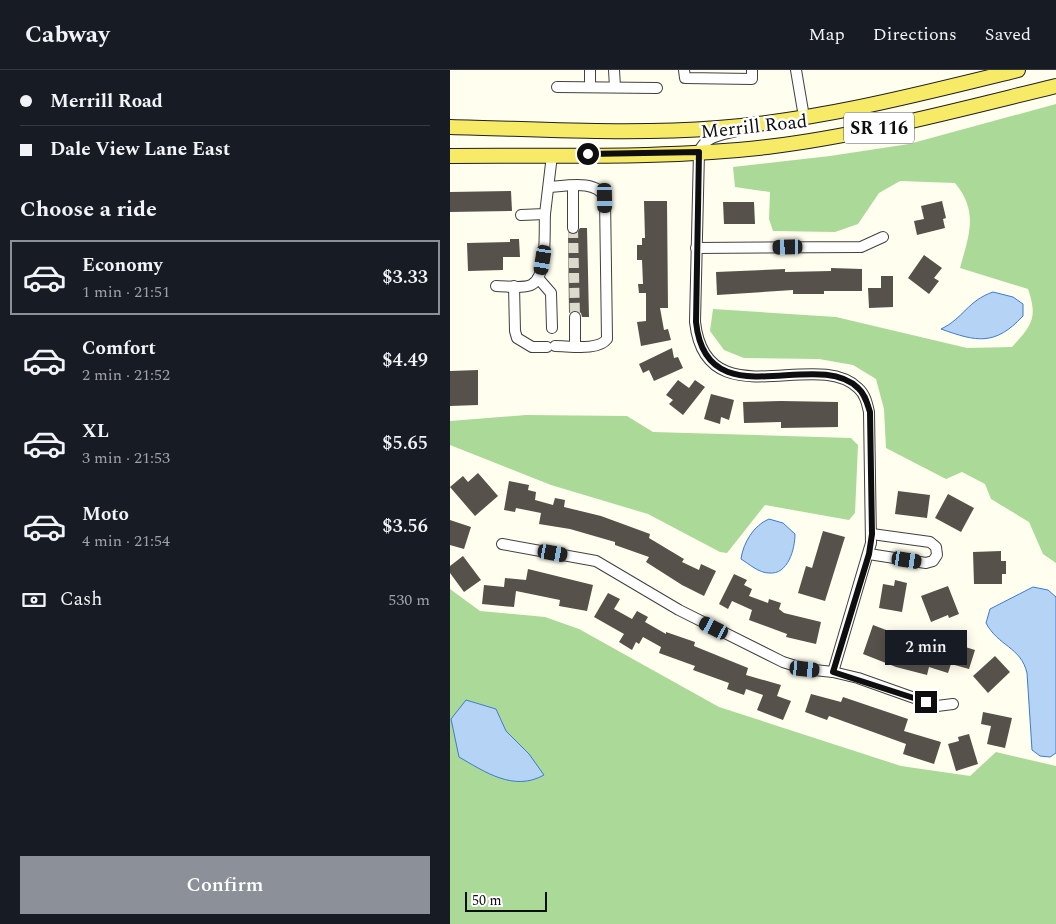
<!DOCTYPE html>
<meta charset="utf-8">
<style>
body{margin:0;font-family:Spectral,serif;background:#20242c;color:#f1f3f6;height:100vh;display:flex;flex-direction:column;font-size:19px;white-space:nowrap}
*{box-sizing:border-box;margin:0}
p{font-size:16px;color:#9ea1a6}
.icon{flex:none;width:28px;height:28px;fill:none;stroke:currentColor;stroke-width:2;stroke-linecap:round;stroke-linejoin:round}
.map{position:relative;flex:1;overflow:hidden}
.sheet{display:flex;flex-direction:column;background:#171b24;width:450px}
.sheet>*{flex:none}
.hud{display:grid;align-content:center;height:110px;padding:0 20px;background:#171b24}
.scale{position:absolute;left:15px;bottom:12px;width:82px;box-sizing:border-box;padding-left:5px;border:2px solid #0e0e0e;border-top:0;font-size:14px;line-height:18px;white-space:nowrap;color:#0e0e0e;-webkit-text-stroke:4px #fff;paint-order:stroke}
.end{position:absolute;width:22px;height:22px;margin:-11px;border:6px solid #0e0e0e;background:#fff;box-shadow:0 0 0 2px #fff}
.from{border-radius:50%}
.bubble{position:absolute;height:35px;border-radius:0px;background:#171b24;box-shadow:0 2px 12px #0003;font-size:16px;font-weight:600;line-height:35px;text-align:center}
.car{position:absolute;width:15px;height:30px;margin:-15px -8px;border-radius:6px;box-shadow:0 0 4px 1px #0007;background:linear-gradient(#222 24%,#8ab4d8 0 40%,#222 0 76%,#8ab4d8 0 86%,#222 0)}
.hud b{display:flex;align-items:center;gap:18px;height:48px;font-size:19px}
.hud b+b{border-top:1px solid #363941}
.hud i{width:12px;height:12px;background:#f1f3f6}
ul{padding:0;list-style:none}
li{display:flex;align-items:center;gap:15px;height:75px;margin:0 10px 8px;padding:0 10px;border:2px solid transparent;border-radius:0px}
li div{flex:1}
li b{display:block;font-size:19px}
li em{font-style:normal;font-weight:600}
li.active{border-color:#8c9099}
li>.icon{width:45px;height:45px;stroke-width:1.5}
h2{padding:0 20px;font-size:22px;line-height:60px}
.pay{display:flex;align-items:center;gap:12px;height:55px;padding:0 20px;font-size:19px}
.pay p{margin-inline-start:auto}
.action{display:flex;gap:10px;margin-top:auto;padding:10px 20px}
.action a{flex:1;height:58px;border-radius:0px;background:#8c9099;color:#fff;font-size:20px;font-weight:600;line-height:58px;text-align:center}
header{display:flex;align-items:center;gap:30px;box-sizing:border-box;height:70px;padding:0 25px;background:#171b24;border-bottom:1px solid #363941}
header strong{font-size:24px}
nav{display:flex;gap:28px;margin-inline-start:auto;font-size:18px}
main{display:flex;flex:1;min-height:0}
.map>svg:first-child{display:block}
.forest{fill:#abd998;fill-rule:evenodd}
.water{fill:#b4d3f5;stroke:#3c7ccb}
.building{fill:#56514a}
.lines{fill:none;stroke-linecap:round;stroke-linejoin:round}
.minor-tunnel{stroke:#dbdacd;stroke-width:10;stroke-dasharray:10 5;stroke-linecap:butt}
.minor-casing{stroke:#414141;stroke-width:12}
.major-casing{stroke:#1f1f1f;stroke-width:16}
.minor{stroke:#fff;stroke-width:10}
.major{stroke:#f6ea67;stroke-width:14}
.route{stroke:#0e0e0e;stroke-width:6}
.labels{text-anchor:middle;dominant-baseline:central;stroke-width:5;stroke-linejoin:round;paint-order:stroke}
.shield{fill:#fff;stroke:#565656;stroke-width:1}
.shield-label{font-size:18px;font-weight:bold;fill:#0e0e0e}
.street-label{font-size:19px;fill:#0e0e0e;stroke:#fff}
</style>
<header>
<strong>Cabway</strong>
<nav><a>Map</a><a>Directions</a><a>Saved</a></nav>
</header>
<main>
<section class="sheet">
<div class="hud">
<b><i class="from"></i>Merrill Road</b>
<b><i></i>Dale View Lane East</b>
</div>
<h2>Choose a ride</h2>
<ul>
<li class="active"><svg class="icon" aria-label="car" viewBox="0 0 24 24"><path d="M5 17H2v-5l4-1 3-4h7l3 4 3 1v5h-3M9 17h6M6 11h13"/><circle cx="7" cy="17" r="2"/><circle cx="17" cy="17" r="2"/></svg><div><b>Economy</b><p>1 min · 21:51</p></div><em>$3.33</em></li>
<li><svg class="icon" aria-label="car" viewBox="0 0 24 24"><path d="M5 17H2v-5l4-1 3-4h7l3 4 3 1v5h-3M9 17h6M6 11h13"/><circle cx="7" cy="17" r="2"/><circle cx="17" cy="17" r="2"/></svg><div><b>Comfort</b><p>2 min · 21:52</p></div><em>$4.49</em></li>
<li><svg class="icon" aria-label="car" viewBox="0 0 24 24"><path d="M5 17H2v-5l4-1 3-4h7l3 4 3 1v5h-3M9 17h6M6 11h13"/><circle cx="7" cy="17" r="2"/><circle cx="17" cy="17" r="2"/></svg><div><b>XL</b><p>3 min · 21:53</p></div><em>$5.65</em></li>
<li><svg class="icon" aria-label="car" viewBox="0 0 24 24"><path d="M5 17H2v-5l4-1 3-4h7l3 4 3 1v5h-3M9 17h6M6 11h13"/><circle cx="7" cy="17" r="2"/><circle cx="17" cy="17" r="2"/></svg><div><b>Moto</b><p>4 min · 21:54</p></div><em>$3.56</em></li>
</ul>
<div class="pay"><svg class="icon" aria-label="cash" viewBox="0 0 24 24"><path d="M3 7h18v10H3z"/><circle cx="12" cy="12" r="2"/></svg>Cash<p>530 m</p></div>
<div class="action"><a>Confirm</a></div>
</section>
<div class="map">
<svg width="606" height="854" viewBox="0 0 606 854">
<rect width="100%" height="100%" fill="#fffeef"/>
<g class="forest">
<path d="M606,34V493L593,484L579,452L541,429L535,414L512,402L496,409L436,378L434,339L426,309L403,295L369,289L294,288L274,280L260,261L263,239L386,247L517,278L562,277C582,255 588,248 578,219L510,198C519,165 529,142 505,113L450,111L429,123L408,154L385,162L323,161L319,149L320,122L285,117L283,97L380,86L459,74Z"/>
<path d="M76,345L177,346L203,362L401,368L408,375L405,443L399,450L315,435L277,483L270,482L198,444L101,415L0,375V351Z"/>
<path d="M0,519L30,541L95,547L129,559L269,637L451,696L520,706L546,682L606,696V854H0ZM16,630L46,639L56,661L79,684Z"/>
</g>
<g class="water">
<path d="M543,222L563,227L573,234V246C545,276 527,272 491,259C514,248 517,231 543,222Z"/>
<path d="M319,449L333,453L345,464C345,479 338,505 319,503C309,503 299,494 291,489C293,473 304,455 319,449Z"/>
<path d="M583,517L598,520L606,527V683L600,687L590,686L582,680L577,603C571,577 548,576 536,553L540,539Z"/>
<path d="M16,630L46,639L56,661L79,684L94,705C64,722 35,702 9,687L1,649Z"/>
</g>
<g class="building">
<path d="M61,121L62,141L0,142V122Z"/>
<path d="M194,131H217L218,238H210L214,260L218,259L221,270L191,276L187,252L196,251V223H189L188,214H193L192,190H187V175H192V168H195Z"/>
<path d="M492,131L496,148L493,149L495,158L467,165L464,151L474,149L471,136Z"/>
<path d="M273,132H304L305,154H274Z"/>
<path d="M130,158H137L139,247H132L131,243L125,240L119,243L118,162L126,164Z"/>
<path d="M60,169H69L70,187H53V200L18,201L17,173L60,172Z"/>
<path d="M474,185L492,198L484,208L489,211L479,224L458,208Z"/>
<path d="M381,198L412,199V221H374V224H343V220L267,225L266,202L335,199V202L381,201Z"/>
<path d="M431,206H443V237L419,238L418,218H431Z"/>
<path d="M222,278L224,288L228,287L233,298L204,311L199,300L193,303L189,294Z"/>
<path d="M28,300V335L0,336V301Z"/>
<path d="M228,310L239,318L245,310L255,317L233,345L219,334L223,330L216,325Z"/>
<path d="M261,324L284,330L279,350L271,347L270,354L254,349Z"/>
<path d="M331,331L388,332V357L331,358V352L294,353L293,332Z"/>
<path d="M28,403L48,426L25,446L0,417L13,406L18,412Z"/>
<path d="M59,411L79,415L78,420L86,422L85,430L103,435L105,428L115,430L114,437L151,446L200,464L199,468L234,489L232,492L249,500L251,494L266,501L254,526L232,515L196,492L199,487L165,475V472L120,459L89,454L91,443L66,438L65,442L54,440Z"/>
<path d="M448,421L480,425L477,448L445,444Z"/>
<path d="M498,424L524,438L511,462L485,448Z"/>
<path d="M0,450L21,457L14,479L0,475Z"/>
<path d="M373,461L395,467L375,531L348,523L356,496L362,498Z"/>
<path d="M551,481V491H556V504H552V514H524L523,482Z"/>
<path d="M13,486L31,510L14,522L0,503V496Z"/>
<path d="M78,499L143,515L137,541L109,536L110,530L66,521L64,537L32,534L34,515L54,517L55,508L76,510Z"/>
<path d="M284,504L297,510L294,515L302,519L299,526L318,533L319,529L331,533L329,539L334,543L371,552L366,574L336,567L337,564L299,550L302,540L282,531L278,539L269,534Z"/>
<path d="M445,510L457,513L452,542L429,538L433,514L444,516Z"/>
<path d="M498,516L509,544L499,548L498,545L481,552L471,526Z"/>
<path d="M158,523L170,529L164,539L182,549L187,541L198,547L195,552L216,564V562L245,572L244,576L298,598L296,605L331,615L327,626L341,631L333,650L307,640L313,625L296,619L294,625L277,619L279,613L243,600L245,596L209,583L211,577L193,567L189,574L186,572L182,580L169,572L174,564L144,547Z"/>
<path d="M423,555L444,563L441,572L445,574L491,586L496,571L525,580L519,599L501,594L498,603L479,597L477,605L446,597L413,584Z"/>
<path d="M545,586L560,602L538,623L523,606Z"/>
<path d="M361,624L391,632L393,627L458,649L454,661L491,672L484,694L453,684L456,674L379,646L377,650L355,642Z"/>
<path d="M533,642L562,648L555,678L537,674L541,656L531,654Z"/>
<path d="M519,664L528,694L506,701L498,674L509,671L508,667Z"/>
</g>
<g class="lines">
<path class="minor-tunnel" d="M123,158L125,247"/>
<g class="minor-casing">
<g id="minor">
<path d="M164,0L165,17"/>
<path d="M234,0L235,8L302,9V0"/>
<path d="M346,0L354,47"/>
<path d="M107,17L207,18"/>
<path d="M140,17V0"/>
<path d="M287,61C271,65 255,66 249,82L245,252C256,350 366,277 408,318C415,324 417,333 419,342L421,473L383,602"/>
<path d="M123,116V158"/>
<path d="M99,117C116,116 147,109 155,128L157,269C148,281 120,276 105,276"/>
<path d="M71,145L95,144L102,85"/>
<path d="M246,178L411,177L433,167"/>
<path d="M88,208L101,223L102,258"/>
<path d="M46,216C57,216 72,219 81,215C98,207 94,160 95,144"/>
<path d="M64,216L65,261L67,268L82,277H97"/>
<path d="M125,247V276"/>
<path d="M52,474L146,491L229,540L333,592L355,599L383,602L408,608L487,636L503,634"/>
<path d="M419,484L476,493L483,491L487,485L486,477L480,472L422,464"/>
</g>
</g>
<g class="major-casing">
<g id="major">
<path d="M0,57C89,59 179,65 268,58C370,50 470,24 568,0"/>
<path d="M0,86C105,85 213,89 317,77C415,65 511,39 606,16"/>
</g>
</g>
<use href="#minor" class="minor"/>
<use href="#major" class="major"/>
</g>
<g class="lines">
<path class="route" d="M138,84L249,82L246,252C256,350 366,277 408,318C415,324 417,333 420,342L422,464L419,484L383,602L476,632"/>
</g>
<g class="labels">
<rect class="shield" x="394" y="42.5" width="70" height="31" rx="4"/>
<g class="shield-label">
<text x="429" y="58">SR 116</text>
</g>
<g class="street-label">
<text transform="translate(304 57) rotate(-6)">Merrill Road</text>
</g>
</g>
</svg>
<div class="scale">50 m</div>
<i class="end from" style="left:138px;top:84px"></i>
<i class="end" style="left:476px;top:632px"></i>
<div class="bubble" style="left:435px;top:560px;width:82px">2 min</div>
<i class="car" style="left:155px;top:128px;rotate:179deg"></i>
<i class="car" style="left:338px;top:177px;rotate:269deg"></i>
<i class="car" style="left:93px;top:190px;rotate:189deg"></i>
<i class="car" style="left:103px;top:483px;rotate:100deg"></i>
<i class="car" style="left:457px;top:490px;rotate:99deg"></i>
<i class="car" style="left:264px;top:558px;rotate:297deg"></i>
<i class="car" style="left:355px;top:599px;rotate:96deg"></i>
</div>
</main>
